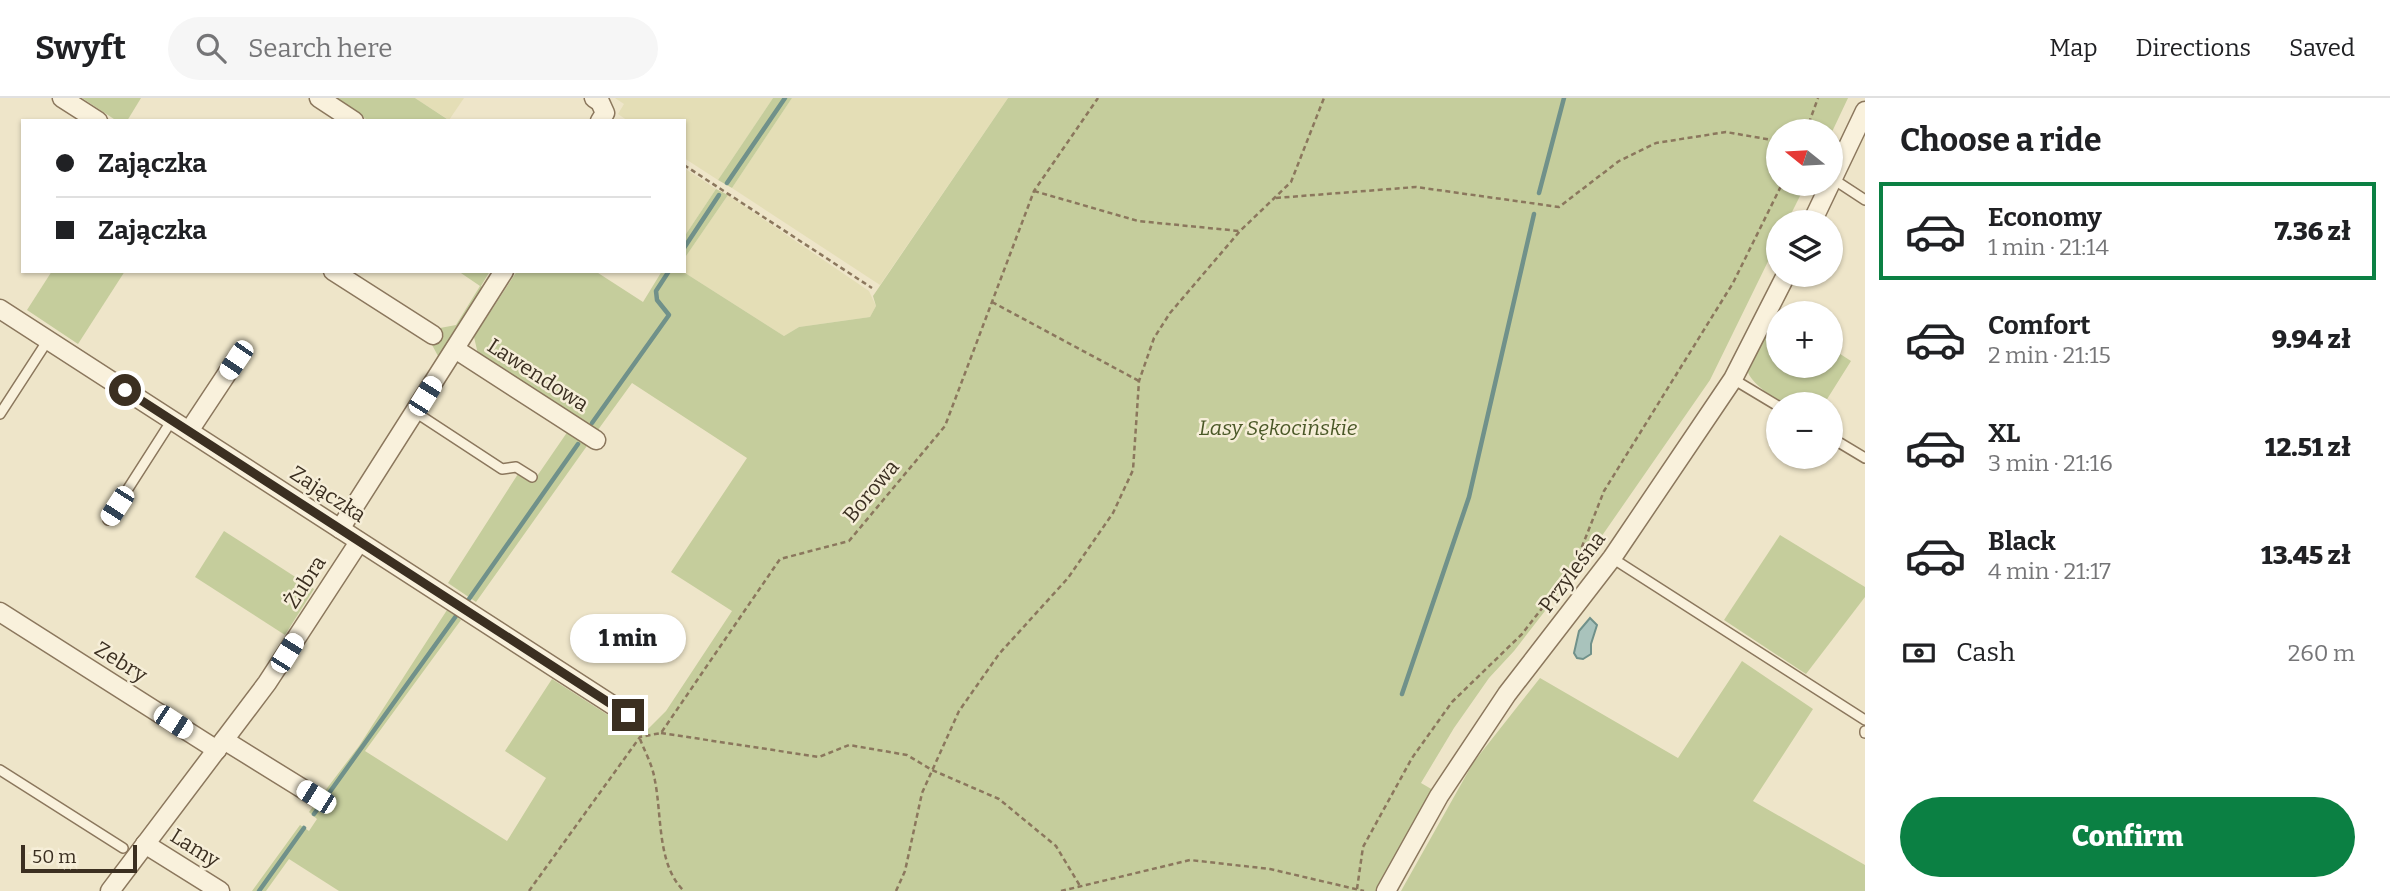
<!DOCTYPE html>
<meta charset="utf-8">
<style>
body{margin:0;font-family:Bitter,serif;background:#f6f6f6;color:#202124;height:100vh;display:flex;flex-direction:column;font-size:26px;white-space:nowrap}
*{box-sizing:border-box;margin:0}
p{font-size:23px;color:#757577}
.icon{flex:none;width:38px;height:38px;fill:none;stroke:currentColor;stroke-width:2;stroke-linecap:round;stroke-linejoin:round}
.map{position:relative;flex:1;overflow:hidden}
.sheet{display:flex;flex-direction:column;background:#fff;width:525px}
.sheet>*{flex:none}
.banner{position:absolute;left:21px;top:21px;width:665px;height:154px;border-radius:0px;box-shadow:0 2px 5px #0004;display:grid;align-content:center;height:154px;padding:0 35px;background:#fff}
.needle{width:46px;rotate:288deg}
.fabs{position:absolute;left:1766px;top:21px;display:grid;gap:14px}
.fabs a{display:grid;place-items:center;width:77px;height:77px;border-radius:50%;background:#fff;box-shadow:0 2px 5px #0004;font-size:35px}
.scale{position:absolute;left:21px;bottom:18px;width:116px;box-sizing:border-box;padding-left:7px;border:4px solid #3b2f21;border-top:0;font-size:19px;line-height:24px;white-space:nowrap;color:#3b2f21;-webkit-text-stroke:5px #f6eed8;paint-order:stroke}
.end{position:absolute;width:32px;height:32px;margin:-16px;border:9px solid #3b2f21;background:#fff;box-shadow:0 0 0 4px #fff}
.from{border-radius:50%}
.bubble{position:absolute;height:49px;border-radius:24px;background:#fff;box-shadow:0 2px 5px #0004;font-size:23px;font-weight:800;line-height:49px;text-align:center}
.car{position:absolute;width:21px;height:42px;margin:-21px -10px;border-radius:9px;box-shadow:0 0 5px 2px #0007;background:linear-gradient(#fff 24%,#345 0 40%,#fff 0 76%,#345 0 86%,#fff 0)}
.banner b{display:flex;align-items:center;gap:24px;height:66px;font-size:26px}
.banner b+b{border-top:2px solid #e0e0e0}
.banner i{width:18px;height:18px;background:#202124}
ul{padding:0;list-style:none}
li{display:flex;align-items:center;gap:21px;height:98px;margin:0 14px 10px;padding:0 21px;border:4px solid transparent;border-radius:0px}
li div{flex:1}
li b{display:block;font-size:26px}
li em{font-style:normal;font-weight:800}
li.current{border-color:#0b8043}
li>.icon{width:63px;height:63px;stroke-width:1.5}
h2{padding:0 35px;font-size:32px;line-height:84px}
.pay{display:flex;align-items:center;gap:18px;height:77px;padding:0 35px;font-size:26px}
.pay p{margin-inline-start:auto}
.action{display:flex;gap:14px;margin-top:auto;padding:14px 35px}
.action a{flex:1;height:80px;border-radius:42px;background:#0b8043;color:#fff;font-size:28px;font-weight:800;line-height:80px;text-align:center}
header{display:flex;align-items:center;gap:42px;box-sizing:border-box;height:98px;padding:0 35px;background:#fff;border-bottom:2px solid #e0e0e0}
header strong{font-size:33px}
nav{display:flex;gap:38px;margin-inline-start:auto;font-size:24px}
.search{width:490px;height:63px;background:#f6f6f6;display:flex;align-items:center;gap:18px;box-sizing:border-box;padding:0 24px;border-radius:38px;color:#757577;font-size:26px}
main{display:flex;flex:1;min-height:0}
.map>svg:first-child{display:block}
.farmland{fill:#e4deb6}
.green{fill:#c5cd9c}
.water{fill:#a9c3bc;stroke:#70918a;stroke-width:2}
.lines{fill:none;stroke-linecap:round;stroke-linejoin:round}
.stream{stroke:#70918a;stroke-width:4.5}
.service-casing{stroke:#8b775d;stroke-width:12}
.minor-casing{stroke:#8b775d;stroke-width:21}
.path{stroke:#8b775d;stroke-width:2.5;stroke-dasharray:5 3.5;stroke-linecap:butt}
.service{stroke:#f9f1dc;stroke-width:9}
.minor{stroke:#f9f1dc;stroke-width:18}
.route{stroke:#3b2f21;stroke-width:9}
.labels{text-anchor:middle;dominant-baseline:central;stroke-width:5;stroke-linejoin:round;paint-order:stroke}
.street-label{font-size:21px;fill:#3b2f21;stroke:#f6eed8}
.park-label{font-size:21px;font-style:italic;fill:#4a5827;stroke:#f6eed8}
</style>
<header>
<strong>Swyft</strong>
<div class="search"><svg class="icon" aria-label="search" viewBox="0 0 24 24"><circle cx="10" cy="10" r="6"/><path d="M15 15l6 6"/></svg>Search here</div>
<nav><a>Map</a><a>Directions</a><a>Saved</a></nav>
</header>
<main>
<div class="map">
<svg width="1865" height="793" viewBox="0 0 1865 793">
<rect width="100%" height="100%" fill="#eee5c9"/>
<g class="farmland">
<path d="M415,0H464L449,22Z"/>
<path d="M615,0H773L718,82L684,60V23H628L618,16L624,6Z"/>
<path d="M792,0H1008L880,187L732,90Z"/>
<path d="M684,70L716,91L684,139Z"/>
<path d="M728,97L869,193L876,208L870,219L799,229L784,238L682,173H684V161Z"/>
</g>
<g class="green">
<path d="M82,0H141L127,23H117Z"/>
<path d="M334,0H415L450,23H369Z"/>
<path d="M773,0H792L732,90L718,82Z"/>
<path d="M1008,0H1848L1831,36L1830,33H1778V86H1806L1787,124H1778V143L1710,282L1590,455L1514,553L1489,580L1454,630L1421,685L1433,692L1378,793H339L289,761L266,793H252L300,727L309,733L317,721L309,714L359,648L447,512L461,522L365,653L507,743L546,680L505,653L552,581L625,628L646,633L666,613L732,513L671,474L747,360L632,285L595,336L478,256L474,239L517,173H595L643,204L662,173H682L784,238L799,229L870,219L876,208L873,198Z"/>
<path d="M716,91L728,97L684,161V139Z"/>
<path d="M52,173H125L78,246L27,212Z"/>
<path d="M458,173H490L481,188L486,191L443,261L438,258L431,245L440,230L456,227L480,188Z"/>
<path d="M1777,215L1778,268H1830L1831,250L1851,263L1824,306C1813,306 1799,309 1789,306C1777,304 1751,285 1748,274Z"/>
<path d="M568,333L589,345L476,504L448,485L518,376L533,384Z"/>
<path d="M224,433L314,491L285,537L195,479Z"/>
<path d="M1780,437L1865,489V499L1806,576L1724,522Z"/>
<path d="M1742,563L1813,611L1753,703L1865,767V793H1401L1473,665L1540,580L1678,660Z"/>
</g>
<path class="water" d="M1590,520L1597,527L1591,546V556L1583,561L1577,560L1574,555L1579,533Z"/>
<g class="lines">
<g class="stream">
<path d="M727,85L785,0"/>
<path d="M1539,95L1564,0"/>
<path d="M684,150L719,97"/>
<path d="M592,325L669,217L657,202L656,193L669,173"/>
<path d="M469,501L578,346"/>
<path d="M1402,596L1469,399L1534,116"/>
<path d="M314,716L456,518"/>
<path d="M259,793L304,730"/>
</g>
<g class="service-casing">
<g id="service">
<path d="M1833,81L1865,102"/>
<path d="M1733,281L1778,308"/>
<path d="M415,314L502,371L516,369L532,379"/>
<path d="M0,316L48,242"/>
<path d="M1830,339L1865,360"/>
<path d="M108,422L172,322"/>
<path d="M1612,460L1865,622"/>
<path d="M1865,633V635"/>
<path d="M0,672L123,750"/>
</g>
</g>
<g class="minor-casing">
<g id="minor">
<path d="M62,0L98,23"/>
<path d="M319,0L354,23"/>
<path d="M594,0L600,4L605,15L600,23"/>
<path d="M1812,124L1865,13"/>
<path d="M333,173L433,237"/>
<path d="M0,211L631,619"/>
<path d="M455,251L596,342"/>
<path d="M189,333L236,262"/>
<path d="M340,431L504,173"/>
<path d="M0,514L217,652"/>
<path d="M224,642L316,699"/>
<path d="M145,746L220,793"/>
<path d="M110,793L267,585L359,444"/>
<path d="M1386,793L1439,698L1507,596L1612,460L1733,281L1786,177"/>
</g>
</g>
<g class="path">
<path d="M1806,33L1818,0"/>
<path d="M684,67L872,190"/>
<path d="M1034,93L1138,123L1239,133"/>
<path d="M1276,100L1416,89L1559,109L1619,63L1656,45L1726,34L1778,43"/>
<path d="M992,204L1139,283"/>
<path d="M661,635L819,659L849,647L907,657L932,672L999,701L1056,748L1080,788"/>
<path d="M640,641C645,654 653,668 655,683C662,718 657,767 684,793"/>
<path d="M1357,791L1363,749L1412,660L1452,604L1522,536L1574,469L1604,393L1733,185L1782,86"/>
<path d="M529,793L640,639L661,635L780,461L849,443L945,328L1034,93L1098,0"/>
<path d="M896,793L905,773L922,695L959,613L999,556L1068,480L1113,415L1133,372L1139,283L1154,240L1170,215L1240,133L1291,84L1324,0"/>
<path d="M1061,793L1190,762L1270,771L1364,793"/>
</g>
<use href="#service" class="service"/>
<use href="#minor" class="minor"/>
</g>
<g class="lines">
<path class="route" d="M125,292L628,617"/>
</g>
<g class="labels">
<g class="street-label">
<text transform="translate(538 277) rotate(33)">Lawendowa</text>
<text transform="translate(871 393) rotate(-50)">Borowa</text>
<text transform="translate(328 396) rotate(33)">Zajączka</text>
<text transform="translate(1572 474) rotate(-53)">Przyleśna</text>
<text transform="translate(305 484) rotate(-57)">Żubra</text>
<text transform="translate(121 564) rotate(32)">Zebry</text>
<text transform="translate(195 750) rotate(32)">Lamy</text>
</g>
<g class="park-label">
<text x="1278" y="330">Lasy Sękocińskie</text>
</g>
</g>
</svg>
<div class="fabs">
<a><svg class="needle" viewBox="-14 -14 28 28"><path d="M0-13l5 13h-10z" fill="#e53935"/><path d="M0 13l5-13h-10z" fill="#757577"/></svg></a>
<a><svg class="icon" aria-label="layers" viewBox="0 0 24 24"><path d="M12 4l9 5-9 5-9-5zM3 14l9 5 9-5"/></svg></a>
<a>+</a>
<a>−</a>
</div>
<div class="scale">50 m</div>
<i class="end from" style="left:125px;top:292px"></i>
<i class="end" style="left:628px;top:617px"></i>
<div class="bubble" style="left:570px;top:516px;width:116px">1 min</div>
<i class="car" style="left:236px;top:262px;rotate:214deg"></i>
<i class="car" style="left:425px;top:298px;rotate:32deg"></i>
<i class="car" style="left:117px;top:408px;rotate:213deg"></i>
<i class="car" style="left:287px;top:555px;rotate:32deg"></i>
<i class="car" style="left:173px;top:624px;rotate:123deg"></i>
<i class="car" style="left:316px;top:699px;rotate:302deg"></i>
<div class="banner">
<b><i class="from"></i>Zajączka</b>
<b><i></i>Zajączka</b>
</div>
</div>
<section class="sheet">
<h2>Choose a ride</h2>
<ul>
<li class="current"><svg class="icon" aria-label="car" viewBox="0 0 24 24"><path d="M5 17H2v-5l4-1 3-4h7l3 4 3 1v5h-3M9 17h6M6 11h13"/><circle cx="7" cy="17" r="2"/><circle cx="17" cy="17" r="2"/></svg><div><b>Economy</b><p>1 min · 21:14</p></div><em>7.36 zł</em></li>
<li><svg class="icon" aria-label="car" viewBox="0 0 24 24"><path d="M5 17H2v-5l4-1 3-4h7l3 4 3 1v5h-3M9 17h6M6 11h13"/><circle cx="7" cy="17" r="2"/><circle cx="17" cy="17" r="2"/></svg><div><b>Comfort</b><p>2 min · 21:15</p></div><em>9.94 zł</em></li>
<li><svg class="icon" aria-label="car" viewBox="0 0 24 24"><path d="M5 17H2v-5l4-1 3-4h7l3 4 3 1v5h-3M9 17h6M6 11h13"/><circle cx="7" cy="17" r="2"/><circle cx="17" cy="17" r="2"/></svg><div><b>XL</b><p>3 min · 21:16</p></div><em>12.51 zł</em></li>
<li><svg class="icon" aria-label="car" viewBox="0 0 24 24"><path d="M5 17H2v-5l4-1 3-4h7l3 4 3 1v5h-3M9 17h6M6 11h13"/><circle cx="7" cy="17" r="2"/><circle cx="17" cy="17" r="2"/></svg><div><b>Black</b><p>4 min · 21:17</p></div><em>13.45 zł</em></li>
</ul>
<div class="pay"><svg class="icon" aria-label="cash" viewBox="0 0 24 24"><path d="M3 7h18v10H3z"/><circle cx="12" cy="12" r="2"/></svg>Cash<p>260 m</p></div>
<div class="action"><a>Confirm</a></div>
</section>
</main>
